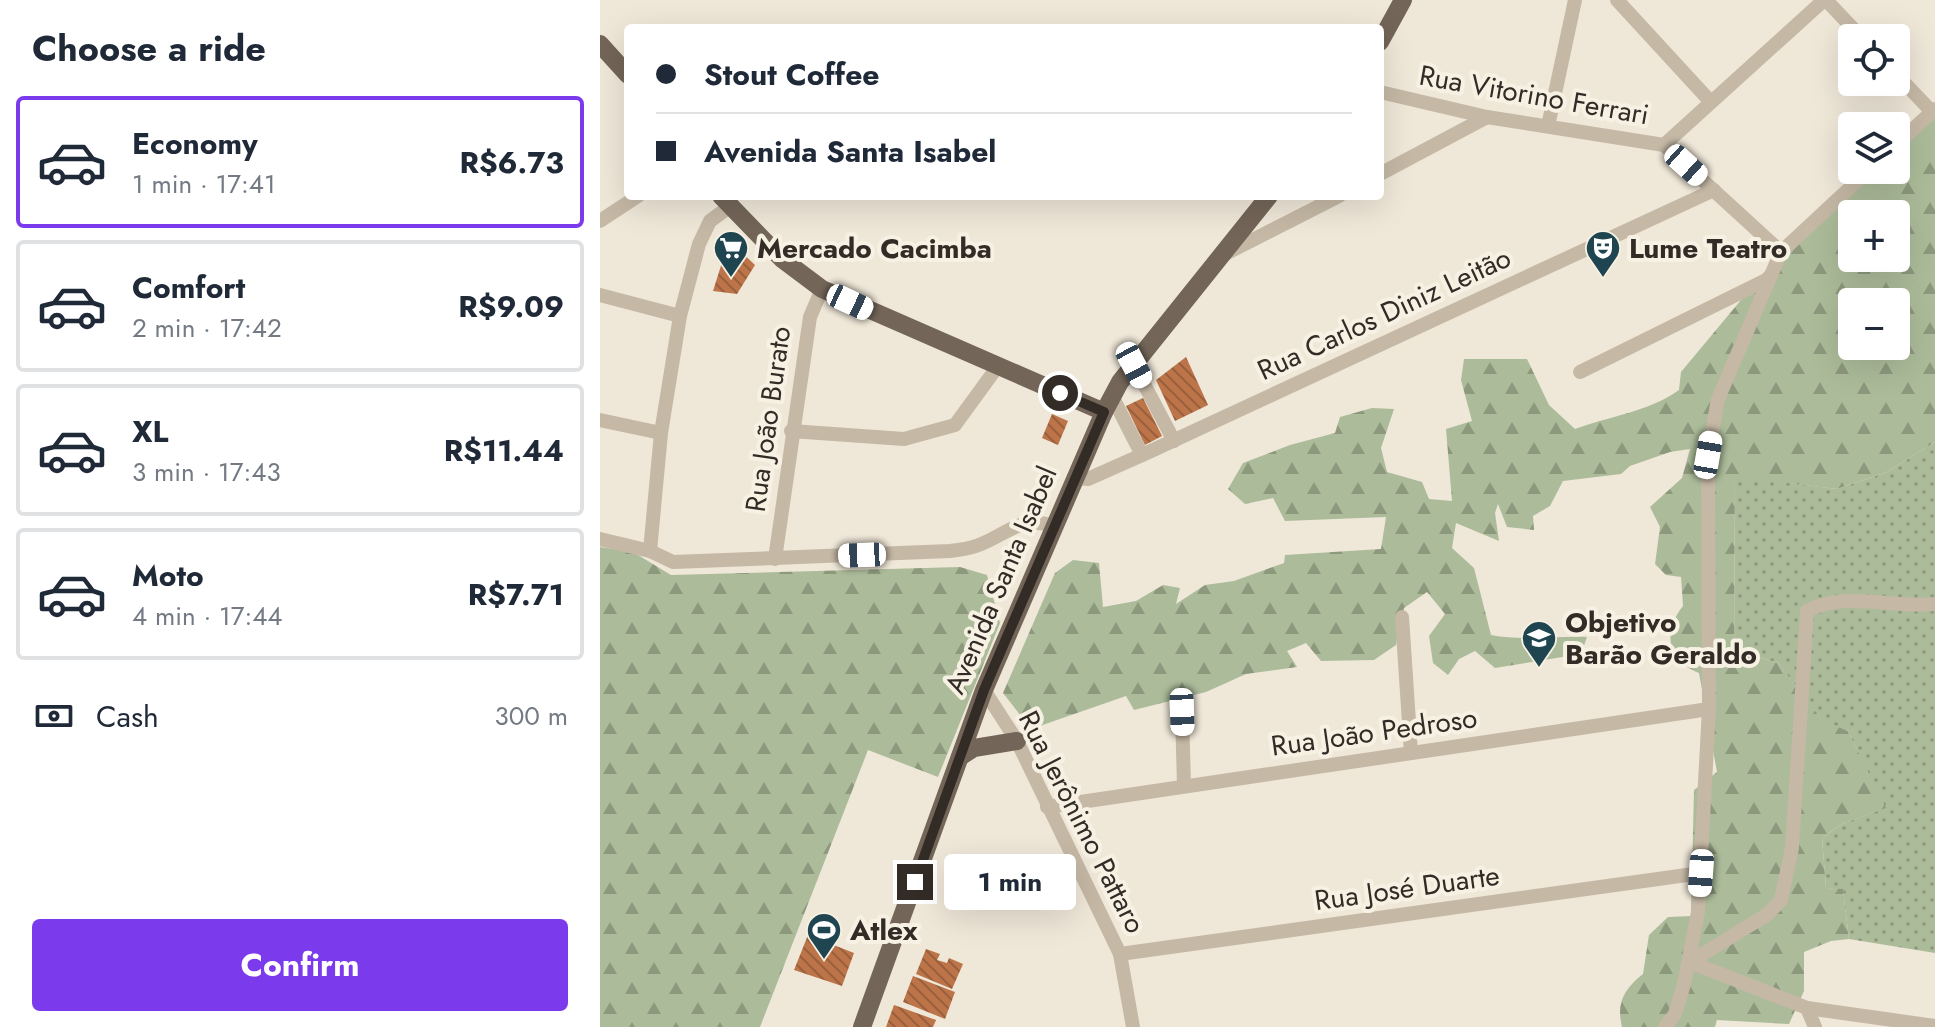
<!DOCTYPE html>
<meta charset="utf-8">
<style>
body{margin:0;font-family:Jost,sans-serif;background:#f6f6f7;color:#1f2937;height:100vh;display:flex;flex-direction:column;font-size:30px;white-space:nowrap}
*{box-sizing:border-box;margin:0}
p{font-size:26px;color:#747a83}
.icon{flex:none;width:44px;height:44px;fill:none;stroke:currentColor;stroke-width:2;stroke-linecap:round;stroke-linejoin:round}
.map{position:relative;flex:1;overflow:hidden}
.drawer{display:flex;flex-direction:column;background:#fff;width:600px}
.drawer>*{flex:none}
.hud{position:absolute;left:24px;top:24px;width:760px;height:176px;border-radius:8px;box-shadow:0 8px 32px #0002;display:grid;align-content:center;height:176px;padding:0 32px;background:#fff}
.fabs{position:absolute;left:1238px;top:24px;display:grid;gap:16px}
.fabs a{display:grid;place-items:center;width:72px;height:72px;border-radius:8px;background:#fff;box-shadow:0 8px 32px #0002;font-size:40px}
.end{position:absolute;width:36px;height:36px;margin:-18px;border:10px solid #322b26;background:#fff;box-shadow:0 0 0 4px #fff}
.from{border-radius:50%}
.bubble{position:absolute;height:56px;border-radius:8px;background:#fff;box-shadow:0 8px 32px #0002;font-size:26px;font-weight:700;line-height:56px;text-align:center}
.car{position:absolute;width:24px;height:48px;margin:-24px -12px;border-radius:10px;box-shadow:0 0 6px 2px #0007;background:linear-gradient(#fff 24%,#345 0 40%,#fff 0 76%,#345 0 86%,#fff 0)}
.hud b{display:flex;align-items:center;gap:28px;height:76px;font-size:30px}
.hud b+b{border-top:2px solid #e0e1e3}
.hud i{width:20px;height:20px;background:#1f2937}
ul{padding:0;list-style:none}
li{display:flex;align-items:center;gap:24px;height:132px;margin:0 16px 12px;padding:0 16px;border:4px solid #e0e1e3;border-radius:8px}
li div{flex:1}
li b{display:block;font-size:30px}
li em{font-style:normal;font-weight:700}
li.on{border-color:#7c3aed}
li>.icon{width:72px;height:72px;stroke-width:1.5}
h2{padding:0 32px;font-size:36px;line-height:96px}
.pay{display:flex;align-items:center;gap:20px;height:88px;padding:0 32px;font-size:30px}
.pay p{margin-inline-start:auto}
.action{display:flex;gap:16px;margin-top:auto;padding:16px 32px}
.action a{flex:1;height:92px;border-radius:8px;background:#7c3aed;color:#fff;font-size:32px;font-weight:700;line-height:92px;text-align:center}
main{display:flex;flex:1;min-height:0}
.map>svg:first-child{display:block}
.grass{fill:url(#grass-dots)}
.forest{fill:url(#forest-firs);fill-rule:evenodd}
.garden{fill:#acbc9a}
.building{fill:url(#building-back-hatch)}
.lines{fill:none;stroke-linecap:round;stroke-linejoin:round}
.minor{stroke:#c5b8a5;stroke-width:14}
.major{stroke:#736558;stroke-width:18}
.route{stroke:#322b26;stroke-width:10}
.labels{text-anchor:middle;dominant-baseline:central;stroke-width:8;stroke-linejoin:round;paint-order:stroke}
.street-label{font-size:28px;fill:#322b26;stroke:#f7f1e4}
.poi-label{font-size:28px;font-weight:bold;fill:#322b26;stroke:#f7f1e4;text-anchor:start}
</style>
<main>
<section class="drawer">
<h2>Choose a ride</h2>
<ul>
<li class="on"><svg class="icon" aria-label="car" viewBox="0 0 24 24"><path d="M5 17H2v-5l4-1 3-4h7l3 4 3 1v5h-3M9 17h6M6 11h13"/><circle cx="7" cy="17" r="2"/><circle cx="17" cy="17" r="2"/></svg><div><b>Economy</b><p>1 min · 17:41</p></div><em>R$6.73</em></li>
<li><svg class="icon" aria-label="car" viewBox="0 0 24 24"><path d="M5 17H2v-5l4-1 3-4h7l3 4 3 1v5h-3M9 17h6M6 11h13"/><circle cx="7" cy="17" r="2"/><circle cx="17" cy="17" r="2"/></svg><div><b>Comfort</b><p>2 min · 17:42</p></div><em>R$9.09</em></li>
<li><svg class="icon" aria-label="car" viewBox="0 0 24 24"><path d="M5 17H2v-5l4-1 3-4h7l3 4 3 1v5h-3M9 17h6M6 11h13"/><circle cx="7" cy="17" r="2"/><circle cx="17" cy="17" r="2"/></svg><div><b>XL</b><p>3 min · 17:43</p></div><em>R$11.44</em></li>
<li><svg class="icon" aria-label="car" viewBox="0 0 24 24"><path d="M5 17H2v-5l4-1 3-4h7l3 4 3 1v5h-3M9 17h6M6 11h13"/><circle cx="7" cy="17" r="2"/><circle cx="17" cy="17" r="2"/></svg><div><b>Moto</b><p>4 min · 17:44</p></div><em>R$7.71</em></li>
</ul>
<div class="pay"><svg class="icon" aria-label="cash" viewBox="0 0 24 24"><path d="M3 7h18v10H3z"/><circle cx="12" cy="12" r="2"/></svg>Cash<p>300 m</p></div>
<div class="action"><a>Confirm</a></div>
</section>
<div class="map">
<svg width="1335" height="1027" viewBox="0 0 1335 1027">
<defs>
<pattern id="grass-dots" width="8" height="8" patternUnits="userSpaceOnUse" patternTransform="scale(2)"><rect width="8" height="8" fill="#acbc9a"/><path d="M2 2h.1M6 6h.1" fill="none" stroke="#8d997d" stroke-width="1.8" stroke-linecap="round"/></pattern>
<pattern id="forest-firs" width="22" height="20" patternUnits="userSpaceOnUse" patternTransform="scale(2)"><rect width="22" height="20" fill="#acbc9a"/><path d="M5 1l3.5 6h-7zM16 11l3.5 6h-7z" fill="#8d997d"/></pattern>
<pattern id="building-back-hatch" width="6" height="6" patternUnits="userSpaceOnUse" patternTransform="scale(2)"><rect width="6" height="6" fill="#bc7448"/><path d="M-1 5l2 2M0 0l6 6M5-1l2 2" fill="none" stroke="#995f3c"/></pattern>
</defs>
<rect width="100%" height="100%" fill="#efe7d8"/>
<path class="grass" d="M1335,442V953L1249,939L1243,890L1226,888L1222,838L1242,824L1285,808L1248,731L1222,721L1178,663L1134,650L1135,476L1237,489L1287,472Z"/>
<g class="forest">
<path d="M1335,110V442L1287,472L1237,489L1135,477L1134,650L1178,663L1222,720L1248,731L1286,808L1242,824L1222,838L1226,888L1243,889L1249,939L1231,941L1204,952V991L1189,1024L1117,1020L1115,1027H1022C1016,1003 1024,989 1043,974L1049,935L1068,917L1091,916L1094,790L1117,772L1099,673C1066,660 1063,631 1083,606L1081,577L1066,575L1055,564L1060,527L1050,507L1082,478L1090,449L1070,452L1030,466L1021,474L963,481L950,506L933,516L934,530L907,527L898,504L895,513L899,541L856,523L852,548L874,568L891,635C922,641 954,636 987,637L981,654L895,668L875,651L859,659L848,675L833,663L829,636L845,614L827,592L804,608L796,645L774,660L721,661L706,643L687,651L697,667L646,674L606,692L534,710L526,696L431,729L403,693L455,573L473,560L499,563L503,607L536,601L563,585L580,588L576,604L605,585L634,581L684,563L685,555L781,549L786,517L685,521L673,498L645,504L628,489L643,463L690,445L735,433L740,417L772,408L794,409L781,448L787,472L822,482L829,499L852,501L846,429L872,421L861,380L864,359H927L949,405L975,429C1010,416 1048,412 1079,390L1081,372L1181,252L1296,170ZM1252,214H1296V258H1252ZM1252,302H1296V346H1252Z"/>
<path d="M0,547L33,552L71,575L360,567L387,575L400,623L338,777L268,750L160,1027H0Z"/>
</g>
<path class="garden" d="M1335,110V143L1266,214H1252V227L1222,257L1203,231L1270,170H1296V146Z"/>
<g class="building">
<path d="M136,247L155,265L137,294L113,291L125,253Z"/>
<path d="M586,357L608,405L575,421L556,380Z"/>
<path d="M543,398L562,436L545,445L526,406Z"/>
<path d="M452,414L468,421L458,445L442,438Z"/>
<path d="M208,935L254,953L242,986L194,970Z"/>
<path d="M326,949L340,954L337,960L347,963L349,958L363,964L352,989L316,974Z"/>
<path d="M313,976L355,992L345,1019L303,1002Z"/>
<path d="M294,1005L336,1020L333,1027H286Z"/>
</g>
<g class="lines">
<g class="minor">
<path d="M1017,0L1109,100"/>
<path d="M1226,0L1262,38"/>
<path d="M1296,74L1332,112"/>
<path d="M780,92L887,117L1064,145L1181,252"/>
<path d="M948,126L975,0"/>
<path d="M1064,145L1224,0"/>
<path d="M1296,145L1335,109"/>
<path d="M780,174L887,117"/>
<path d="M0,221L38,196"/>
<path d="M623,255L739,196"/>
<path d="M0,295L80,316"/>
<path d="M534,365L574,441"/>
<path d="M980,372L1168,279"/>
<path d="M512,396L542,455"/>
<path d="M0,420L61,433"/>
<path d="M191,431L304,439L355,425L398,366"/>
<path d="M474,478L488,479L551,451L1114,190"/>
<path d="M0,539L50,551L73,562L350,551C359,550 368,549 376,546C408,535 417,515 454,526"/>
<path d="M50,551L61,433L80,316L99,244L110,221L129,207"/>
<path d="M175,559L210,317L222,289"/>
<path d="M802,617L811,753"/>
<path d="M384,690L417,741L520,954L533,1027"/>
<path d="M582,712L584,786"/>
<path d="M447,807L1109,709"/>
<path d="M520,954L1101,873"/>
<path d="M1090,962L1168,914L1181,900L1192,848L1207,611C1247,590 1292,609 1335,604"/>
<path d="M1090,962L1207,1008L1335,1026"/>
<path d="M1207,1008L1215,1027"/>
<path d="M1065,1027L1075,1014L1084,984L1098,912L1109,709L1108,455L1118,399L1181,252L1269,170"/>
</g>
<g class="major">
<path d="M780,42L803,0"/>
<path d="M0,44L28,75"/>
<path d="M121,196L182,259L222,289L504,412"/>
<path d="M360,757L374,748L417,741"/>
<path d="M262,1027L384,690L504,412L520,382L669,196"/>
</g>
</g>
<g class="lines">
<path class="route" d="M315,882L384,690L504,412L460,393"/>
</g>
<defs>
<g id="supermarket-pin" transform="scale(1.8)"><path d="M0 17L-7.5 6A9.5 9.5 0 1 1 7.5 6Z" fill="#1f4650" stroke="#f7f1e4"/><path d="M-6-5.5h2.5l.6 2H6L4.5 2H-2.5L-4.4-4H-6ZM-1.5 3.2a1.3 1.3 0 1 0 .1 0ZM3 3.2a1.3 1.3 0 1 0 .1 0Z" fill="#fff"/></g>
<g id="theatre-pin" transform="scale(1.8)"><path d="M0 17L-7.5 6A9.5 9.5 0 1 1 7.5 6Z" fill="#1f4650" stroke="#f7f1e4"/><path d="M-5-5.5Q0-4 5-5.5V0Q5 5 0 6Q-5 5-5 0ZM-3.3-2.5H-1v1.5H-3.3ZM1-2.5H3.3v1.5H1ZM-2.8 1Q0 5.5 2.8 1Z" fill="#fff"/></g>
<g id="school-pin" transform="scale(1.8)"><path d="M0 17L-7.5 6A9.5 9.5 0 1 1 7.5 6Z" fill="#1f4650" stroke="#f7f1e4"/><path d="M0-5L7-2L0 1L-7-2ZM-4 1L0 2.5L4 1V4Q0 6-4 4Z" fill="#fff"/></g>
<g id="stadium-pin" transform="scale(1.8)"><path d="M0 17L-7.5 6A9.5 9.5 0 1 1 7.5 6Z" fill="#1f4650" stroke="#f7f1e4"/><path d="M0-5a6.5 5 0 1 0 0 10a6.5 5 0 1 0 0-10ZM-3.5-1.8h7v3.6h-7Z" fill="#fff"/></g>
</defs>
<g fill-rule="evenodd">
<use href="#supermarket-pin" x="131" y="248"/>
<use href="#theatre-pin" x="1003" y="248"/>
<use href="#school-pin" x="939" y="638"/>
<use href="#stadium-pin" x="224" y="930"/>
</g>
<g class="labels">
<g class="street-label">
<text transform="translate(934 95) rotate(10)">Rua Vitorino Ferrari</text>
<text transform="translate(784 314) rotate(-25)">Rua Carlos Diniz Leitão</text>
<text transform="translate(168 419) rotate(-82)">Rua João Burato</text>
<text transform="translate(401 580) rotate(-67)">Avenida Santa Isabel</text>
<text transform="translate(774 732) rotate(-8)">Rua João Pedroso</text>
<text transform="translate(482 822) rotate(63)">Rua Jerônimo Pattaro</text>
<text transform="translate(807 888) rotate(-8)">Rua José Duarte</text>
</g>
<g class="poi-label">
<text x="157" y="248">Mercado Cacimba</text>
<text x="1029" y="248">Lume Teatro</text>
<text x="965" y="622">Objetivo<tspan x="965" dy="32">Barão Geraldo</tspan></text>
<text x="250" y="930">Atlex</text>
</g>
</g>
</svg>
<div class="fabs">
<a><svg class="icon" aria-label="locate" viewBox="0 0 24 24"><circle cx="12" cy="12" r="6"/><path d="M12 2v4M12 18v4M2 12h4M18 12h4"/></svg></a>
<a><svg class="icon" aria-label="layers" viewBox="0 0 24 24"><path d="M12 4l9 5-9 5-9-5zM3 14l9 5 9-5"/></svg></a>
<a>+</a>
<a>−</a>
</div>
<i class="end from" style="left:460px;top:393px"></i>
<i class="end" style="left:315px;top:882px"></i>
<div class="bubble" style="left:344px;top:854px;width:132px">1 min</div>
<i class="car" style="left:1086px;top:165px;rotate:132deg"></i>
<i class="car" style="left:250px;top:302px;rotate:115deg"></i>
<i class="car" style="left:534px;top:365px;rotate:152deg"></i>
<i class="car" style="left:1108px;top:455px;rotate:10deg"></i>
<i class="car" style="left:262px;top:555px;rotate:268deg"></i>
<i class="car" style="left:582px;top:712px;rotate:178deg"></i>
<i class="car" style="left:1101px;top:873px;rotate:184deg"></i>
<div class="hud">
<b><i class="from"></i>Stout Coffee</b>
<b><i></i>Avenida Santa Isabel</b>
</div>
</div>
</main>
